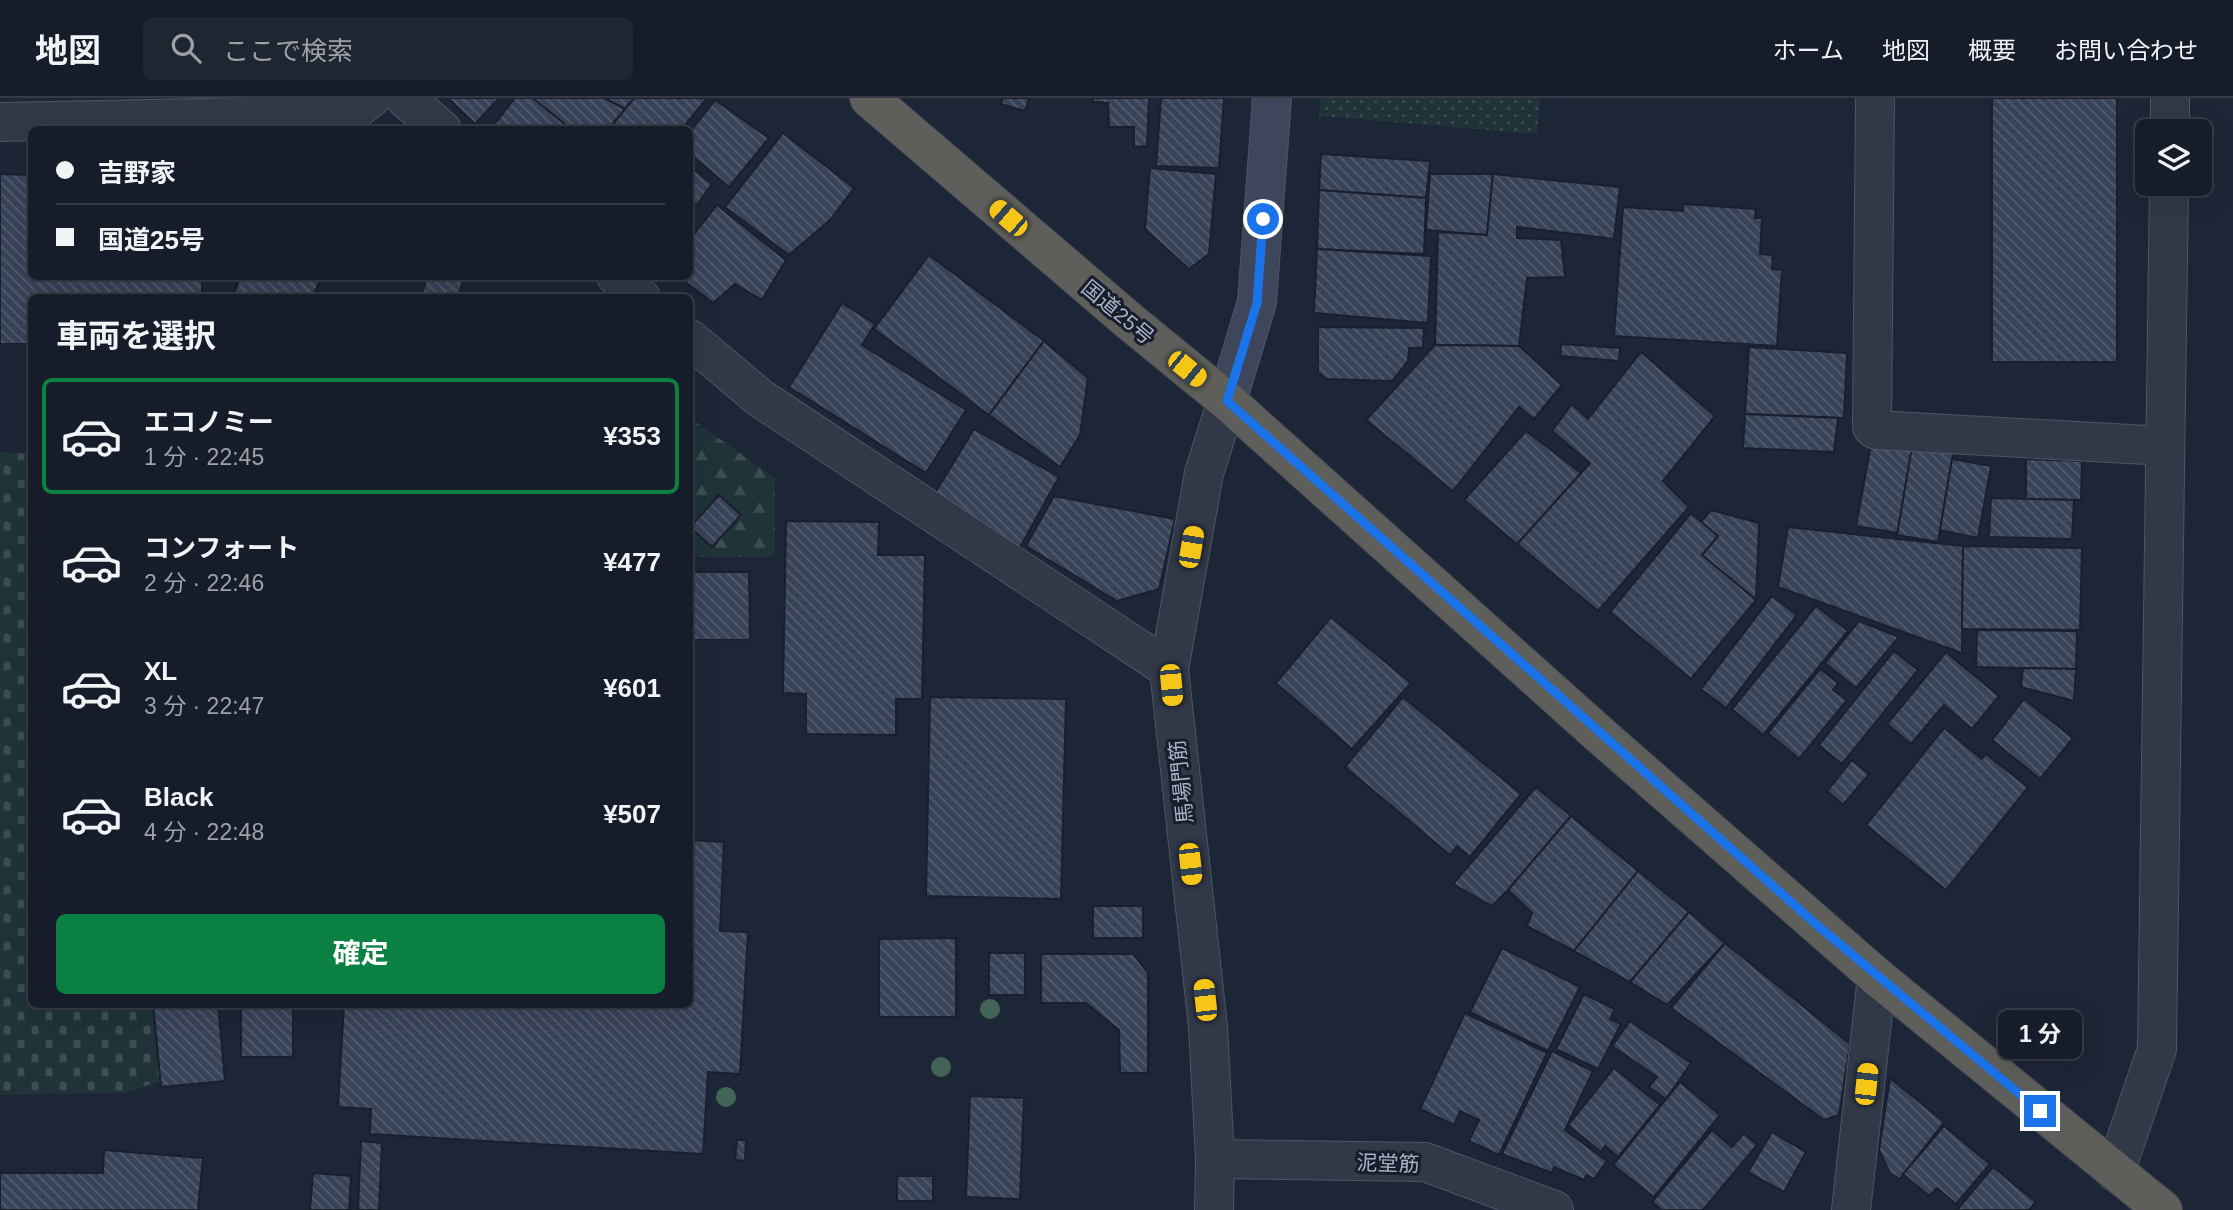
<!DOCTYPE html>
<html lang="ja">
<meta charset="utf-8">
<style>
body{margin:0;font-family:Arial,"Noto Sans JP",sans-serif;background:#1f2531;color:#f1f3f6;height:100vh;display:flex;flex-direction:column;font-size:26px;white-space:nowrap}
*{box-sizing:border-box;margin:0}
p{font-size:23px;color:#9ea1a8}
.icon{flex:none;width:38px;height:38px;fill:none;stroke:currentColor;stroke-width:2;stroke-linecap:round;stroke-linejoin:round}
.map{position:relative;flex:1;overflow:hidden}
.details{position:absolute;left:28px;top:196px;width:665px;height:714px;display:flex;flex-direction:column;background:#161c29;border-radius:10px;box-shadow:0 7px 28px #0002,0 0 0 2px #353a46}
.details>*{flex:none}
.hud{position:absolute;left:28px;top:28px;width:665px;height:154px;border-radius:10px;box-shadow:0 7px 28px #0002,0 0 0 2px #353a46;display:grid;align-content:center;height:154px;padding:0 28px;background:#161c29}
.tools{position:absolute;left:2135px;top:21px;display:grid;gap:14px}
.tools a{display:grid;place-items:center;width:77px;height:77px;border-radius:10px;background:#161c29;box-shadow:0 7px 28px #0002,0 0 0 2px #353a46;font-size:35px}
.end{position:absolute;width:32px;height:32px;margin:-16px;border:9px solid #1a73e8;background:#fff;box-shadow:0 0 0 4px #fff}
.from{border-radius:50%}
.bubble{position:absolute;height:49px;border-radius:10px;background:#161c29;box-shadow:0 7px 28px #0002,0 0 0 2px #353a46;font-size:23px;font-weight:700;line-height:49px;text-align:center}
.car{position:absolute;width:21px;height:42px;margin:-21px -10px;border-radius:9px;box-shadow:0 0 5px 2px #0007;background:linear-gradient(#f5c518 24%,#345 0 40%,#f5c518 0 76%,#345 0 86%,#f5c518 0)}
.hud b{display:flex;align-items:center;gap:24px;height:66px;font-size:26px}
.hud b+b{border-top:2px solid #353a46}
.hud i{width:18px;height:18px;background:#f1f3f6}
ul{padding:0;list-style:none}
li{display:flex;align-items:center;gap:21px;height:116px;margin:0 14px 10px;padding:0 14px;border:4px solid transparent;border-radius:10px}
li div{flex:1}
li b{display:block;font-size:26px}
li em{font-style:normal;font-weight:700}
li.selected{border-color:#0b8043}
li>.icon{width:63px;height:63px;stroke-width:1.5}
h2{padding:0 28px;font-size:32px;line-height:84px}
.action{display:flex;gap:14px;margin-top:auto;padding:14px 28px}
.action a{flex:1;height:80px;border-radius:10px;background:#0b8043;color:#fff;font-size:28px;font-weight:700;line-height:80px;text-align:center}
header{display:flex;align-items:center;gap:42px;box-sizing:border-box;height:98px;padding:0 35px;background:#161c29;border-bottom:2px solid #353a46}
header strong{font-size:33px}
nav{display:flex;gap:38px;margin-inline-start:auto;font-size:24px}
.search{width:490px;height:63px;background:#1f2531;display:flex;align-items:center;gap:18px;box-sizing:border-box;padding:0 24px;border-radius:10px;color:#9ea1a8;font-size:26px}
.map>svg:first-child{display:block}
.forest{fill:url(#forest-firs)}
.cemetery{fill:url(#cemetery-stones)}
.park{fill:url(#park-dots)}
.building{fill:url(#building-back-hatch);stroke:#191f2e;stroke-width:2}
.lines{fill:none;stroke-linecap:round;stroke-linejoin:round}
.minor-casing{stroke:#4e5566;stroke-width:40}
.secondary-casing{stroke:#4e5566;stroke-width:40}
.trunk-casing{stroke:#3c4252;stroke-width:40}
.minor{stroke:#313848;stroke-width:38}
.secondary{stroke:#3e465b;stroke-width:38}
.trunk{stroke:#5e5e5a;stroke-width:38}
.tree{fill:#426457}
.route{stroke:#1a73e8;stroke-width:9}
.labels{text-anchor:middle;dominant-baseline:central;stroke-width:6;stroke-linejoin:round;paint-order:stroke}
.street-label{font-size:21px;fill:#aab2c5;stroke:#171d2c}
</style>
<header>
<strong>地図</strong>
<div class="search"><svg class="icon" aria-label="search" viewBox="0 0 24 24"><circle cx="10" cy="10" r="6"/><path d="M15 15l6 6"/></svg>ここで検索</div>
<nav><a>ホーム</a><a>地図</a><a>概要</a><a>お問い合わせ</a></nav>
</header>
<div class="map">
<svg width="2233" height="1112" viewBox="0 0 2233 1112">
<defs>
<pattern id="forest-firs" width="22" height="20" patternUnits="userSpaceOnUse" patternTransform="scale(1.75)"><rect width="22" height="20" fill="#1f3338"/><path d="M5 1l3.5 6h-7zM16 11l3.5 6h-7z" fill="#3d4e53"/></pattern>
<pattern id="cemetery-stones" width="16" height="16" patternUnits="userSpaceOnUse" patternTransform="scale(1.75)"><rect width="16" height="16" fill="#1f3338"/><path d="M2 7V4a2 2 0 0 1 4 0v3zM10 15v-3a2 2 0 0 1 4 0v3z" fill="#3d4e53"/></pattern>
<pattern id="park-dots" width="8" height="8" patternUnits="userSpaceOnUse" patternTransform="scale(1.75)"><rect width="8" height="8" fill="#1f3338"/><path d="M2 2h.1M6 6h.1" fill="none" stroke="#3d4e53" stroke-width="1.8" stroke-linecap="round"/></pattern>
<pattern id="building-back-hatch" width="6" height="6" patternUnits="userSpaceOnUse" patternTransform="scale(1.75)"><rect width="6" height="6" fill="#394358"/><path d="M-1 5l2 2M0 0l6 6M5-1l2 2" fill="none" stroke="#535c6e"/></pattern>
</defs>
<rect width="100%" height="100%" fill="#1d2637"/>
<path class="forest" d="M690,320L775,380V454L770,459H690Z"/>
<path class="cemetery" d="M0,354L31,356L32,906L163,907L170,980L124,995L0,997Z"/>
<path class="park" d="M1321,0H1540L1537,36L1319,18Z"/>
<g class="building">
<path d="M448,0H499L475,26Z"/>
<path d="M515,0H533L572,32H490Z"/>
<path d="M533,0H605L625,11L608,32H572Z"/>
<path d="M605,0H634L625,11Z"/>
<path d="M634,0H707L681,32H608Z"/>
<path d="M1003,0H1029L1025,13L1001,6Z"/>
<path d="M1093,0H1149L1147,48L1134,49V29H1109L1108,5L1093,4Z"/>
<path d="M1161,0H1224L1219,70L1156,68Z"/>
<rect x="1992" y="0" width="125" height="264"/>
<path d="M715,2L769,40L729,89L690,56V34Z"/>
<path d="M783,35L854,90L830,122L789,157L725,109Z"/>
<path d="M1321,56L1430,63L1426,100L1319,92Z"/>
<path d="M690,68L712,86L697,107L690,102Z"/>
<path d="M1150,70L1216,76L1209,156L1189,171L1145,131Z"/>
<path d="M0,76L32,77V178H202V200H32V246H0Z"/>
<path d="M1430,76H1493L1487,137L1426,132Z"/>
<path d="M1493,76L1620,89L1614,141L1517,129V140L1561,142L1565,179L1527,180L1519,248L1435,247L1438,134L1487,137Z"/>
<path d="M1319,92L1426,100L1424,156L1317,151Z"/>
<path d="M1683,106L1756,111L1755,120H1762L1760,156L1773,157L1772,171L1782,172L1777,248L1614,238L1623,109L1683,113Z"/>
<path d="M717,107L786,162L762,202L735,186L713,205L678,178H690V141Z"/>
<path d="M1317,151L1431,158L1428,225L1314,215Z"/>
<path d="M929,157L1044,243L989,317L874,231Z"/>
<path d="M241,178H322L312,200H232Z"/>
<path d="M427,178H464L458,200H421Z"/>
<path d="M842,205L875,226L862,247L966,312L926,375L789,289Z"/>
<path d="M1318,229L1424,230L1423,250H1409L1408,263L1392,283L1327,281L1318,274Z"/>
<path d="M1044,243L1088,280L1080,337L1060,369L989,317Z"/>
<path d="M1561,246L1620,250L1619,263L1560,258Z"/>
<path d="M1435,247L1519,248L1562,287L1534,321L1519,309L1453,393L1366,322Z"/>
<path d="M1749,249L1847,255L1844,320L1745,316Z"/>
<path d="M1641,254L1715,318L1663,383L1689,409L1598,513L1517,446L1590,365L1552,333L1572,306L1588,321Z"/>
<path d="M1745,316L1838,320L1834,354L1743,350Z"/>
<path d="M974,331L1059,379L1018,453L935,395Z"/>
<path d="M1526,333L1581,375L1517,446L1464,402Z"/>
<path d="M1873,336L1913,343L1898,435L1856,428Z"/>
<path d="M1913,343L1954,350L1938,444L1897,437Z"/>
<path d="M1952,361L1991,368L1978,440L1940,432Z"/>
<path d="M2026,361L2082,363L2081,402L2026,401Z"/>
<path d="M719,397L741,417L712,449L690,429Z"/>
<path d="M1054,398L1175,421L1159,491L1117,503L1026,448Z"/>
<path d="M1991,400L2074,402L2072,441L1989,439Z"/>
<path d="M1711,412L1759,425L1756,502L1702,457L1718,438L1701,424Z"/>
<path d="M1691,415L1718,438L1702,457L1756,502L1691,581L1610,514Z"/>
<path d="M786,423L879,424L878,457H925L922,601H896V637L806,636V596L783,595Z"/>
<path d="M1788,429L1963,448L1962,555L1778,489Z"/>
<path d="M1963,448L2082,450L2080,532L1962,531Z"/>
<path d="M690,474H749L750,542H690Z"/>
<path d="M1772,498L1797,517L1726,610L1701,591Z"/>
<path d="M1816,508L1848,533L1763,637L1732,611Z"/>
<path d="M1331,519L1411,585L1352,651L1276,585Z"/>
<path d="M1859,523L1899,539L1856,590L1825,565Z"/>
<path d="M1977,532L2077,533L2076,571L1976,569Z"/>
<path d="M1894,553L1918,572L1842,666L1819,647Z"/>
<path d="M1946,554L1999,598L1972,631L1944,607L1911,646L1887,626Z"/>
<path d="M2023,570L2076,571L2074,603L2021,589Z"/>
<path d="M1820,571L1838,585L1833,592L1847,602L1799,661L1768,635Z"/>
<path d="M930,599L1066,601L1061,801L926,798Z"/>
<path d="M1403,599L1521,696L1470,759L1457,748L1450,757L1345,669Z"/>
<path d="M2024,601L2073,640L2040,681L1992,642Z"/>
<path d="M1944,630L1982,661L1986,656L2028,689L1946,792L1866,727Z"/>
<path d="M1852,662L1869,676L1843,707L1827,693Z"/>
<path d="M1536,689L1571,718L1508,792L1492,808L1453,786Z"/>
<path d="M1571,718L1638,773L1574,853L1527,828L1532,815L1508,792Z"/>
<path d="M690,742L724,744L720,833L748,834L740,976L708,974L703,1056L370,1036L371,1011L338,1009L344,906H690Z"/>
<path d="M1638,773L1689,814L1630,884L1574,853Z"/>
<rect x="1093" y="808" width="50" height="32"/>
<path d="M1689,814L1725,845L1667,907L1630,884Z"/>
<path d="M956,840V919H879V841Z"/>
<path d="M1725,845L1850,946L1839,1017L1824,1022L1671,910Z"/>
<path d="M1502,850L1580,889L1548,953L1470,914Z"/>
<rect x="989" y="855" width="36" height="42"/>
<path d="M1041,856H1133L1148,875V975H1120L1119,932L1086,905H1041Z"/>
<path d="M1584,896L1615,911L1610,921L1621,926L1598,971L1556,951Z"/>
<path d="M153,906H218L225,983L161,989Z"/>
<rect x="241" y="908" width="52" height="51"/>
<path d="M1465,915L1547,955L1499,1057L1469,1043L1479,1022L1460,1013L1454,1027L1420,1011Z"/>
<path d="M1630,923L1691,965L1666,1001L1649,989L1657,979L1612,948Z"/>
<path d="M1552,953L1593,973L1565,1032L1607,1063L1594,1081L1587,1077L1584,1082L1554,1069L1552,1075L1502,1056Z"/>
<path d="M1614,970L1660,1007L1618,1059L1605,1048L1601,1054L1568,1027Z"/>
<path d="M1890,980L1944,1024L1900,1081L1890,1075L1879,1052Z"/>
<path d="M1680,984L1720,1017L1654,1099L1613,1067Z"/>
<path d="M970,998L1024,1000L1020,1101L966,1099Z"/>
<path d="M1944,1028L1990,1066L1956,1106L1937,1090L1929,1098L1903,1076Z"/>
<path d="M1712,1032L1732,1049L1744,1035L1757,1047L1703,1112H1662L1652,1104Z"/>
<path d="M1772,1034L1806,1054L1784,1094L1748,1074Z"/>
<path d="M737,1042H746L745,1063L735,1062Z"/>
<path d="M361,1043L382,1045L379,1112H358Z"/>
<path d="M104,1052L203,1060L198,1112H0V1075H103Z"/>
<path d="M1993,1069L2036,1104L2029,1112H1957Z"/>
<path d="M313,1075L351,1078L349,1112H310Z"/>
<rect x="897" y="1078" width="36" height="25"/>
</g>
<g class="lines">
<g class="minor-casing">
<g id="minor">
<path d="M405,0L442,32"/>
<path d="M1875,0L1872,329L1876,332L2165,348"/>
<path d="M0,24L349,17L371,0"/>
<path d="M2170,33V0"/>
<path d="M616,178L641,200"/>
<path d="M690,241L760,300L1169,571"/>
<path d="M1215,1061L1425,1064L1554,1112"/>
<path d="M2115,1074L2157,951L2169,86"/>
<path d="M1214,1112L1215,1061L1208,929L1169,571L1204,375L1227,303"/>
<path d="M1851,1112L1877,879"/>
</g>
</g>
<g class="secondary-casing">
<path id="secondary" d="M1227,303L1257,204L1272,0"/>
</g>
<g class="trunk-casing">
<path id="trunk" d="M869,0L1128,222L1227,303L1600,637L1877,879L2163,1112"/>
</g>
<use href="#minor" class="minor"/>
<use href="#secondary" class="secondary"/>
<use href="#trunk" class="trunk"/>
</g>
<g class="tree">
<circle cx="990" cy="911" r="10"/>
<circle cx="941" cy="969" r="10"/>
<circle cx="726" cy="999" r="10"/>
</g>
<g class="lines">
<path class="route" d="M1263,121L1257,205L1227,303L1818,828L2040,1013"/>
</g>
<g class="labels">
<g class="street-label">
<text transform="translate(1118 214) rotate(40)">国道25号</text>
<text transform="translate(1181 684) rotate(-96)">馬場門筋</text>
<text transform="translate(1388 1065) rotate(2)">泥堂筋</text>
</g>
</g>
</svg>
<div class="tools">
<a><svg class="icon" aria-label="layers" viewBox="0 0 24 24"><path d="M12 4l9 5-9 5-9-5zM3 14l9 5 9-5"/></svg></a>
</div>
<i class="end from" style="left:1263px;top:121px"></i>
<i class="end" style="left:2040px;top:1013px"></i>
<div class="bubble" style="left:1998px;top:912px;width:84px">1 分</div>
<i class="car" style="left:1008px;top:120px;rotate:311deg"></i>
<i class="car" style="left:1187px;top:271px;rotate:129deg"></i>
<i class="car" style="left:1191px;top:449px;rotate:10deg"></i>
<i class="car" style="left:1171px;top:587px;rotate:175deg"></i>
<i class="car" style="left:1190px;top:766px;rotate:174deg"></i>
<i class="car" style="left:1205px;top:902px;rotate:354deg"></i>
<i class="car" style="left:1866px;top:986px;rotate:6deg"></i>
<div class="hud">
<b><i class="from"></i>吉野家</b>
<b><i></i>国道25号</b>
</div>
<section class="details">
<h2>車両を選択</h2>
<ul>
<li class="selected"><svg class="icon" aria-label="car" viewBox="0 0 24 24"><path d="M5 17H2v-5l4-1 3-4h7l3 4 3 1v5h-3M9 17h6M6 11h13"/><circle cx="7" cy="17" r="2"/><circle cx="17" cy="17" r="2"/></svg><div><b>エコノミー</b><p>1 分 · 22:45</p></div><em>¥353</em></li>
<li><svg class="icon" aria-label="car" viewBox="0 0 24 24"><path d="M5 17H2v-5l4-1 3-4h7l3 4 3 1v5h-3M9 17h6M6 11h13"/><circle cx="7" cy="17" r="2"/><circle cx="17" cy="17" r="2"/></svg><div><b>コンフォート</b><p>2 分 · 22:46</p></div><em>¥477</em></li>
<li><svg class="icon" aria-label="car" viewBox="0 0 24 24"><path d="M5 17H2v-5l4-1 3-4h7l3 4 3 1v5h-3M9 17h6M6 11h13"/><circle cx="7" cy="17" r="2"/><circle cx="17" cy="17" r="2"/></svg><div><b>XL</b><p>3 分 · 22:47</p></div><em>¥601</em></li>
<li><svg class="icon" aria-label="car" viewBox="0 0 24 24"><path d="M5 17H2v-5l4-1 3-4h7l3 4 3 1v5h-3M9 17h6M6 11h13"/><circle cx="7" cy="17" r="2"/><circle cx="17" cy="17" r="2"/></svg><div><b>Black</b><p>4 分 · 22:48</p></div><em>¥507</em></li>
</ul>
<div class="action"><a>確定</a></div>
</section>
</div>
